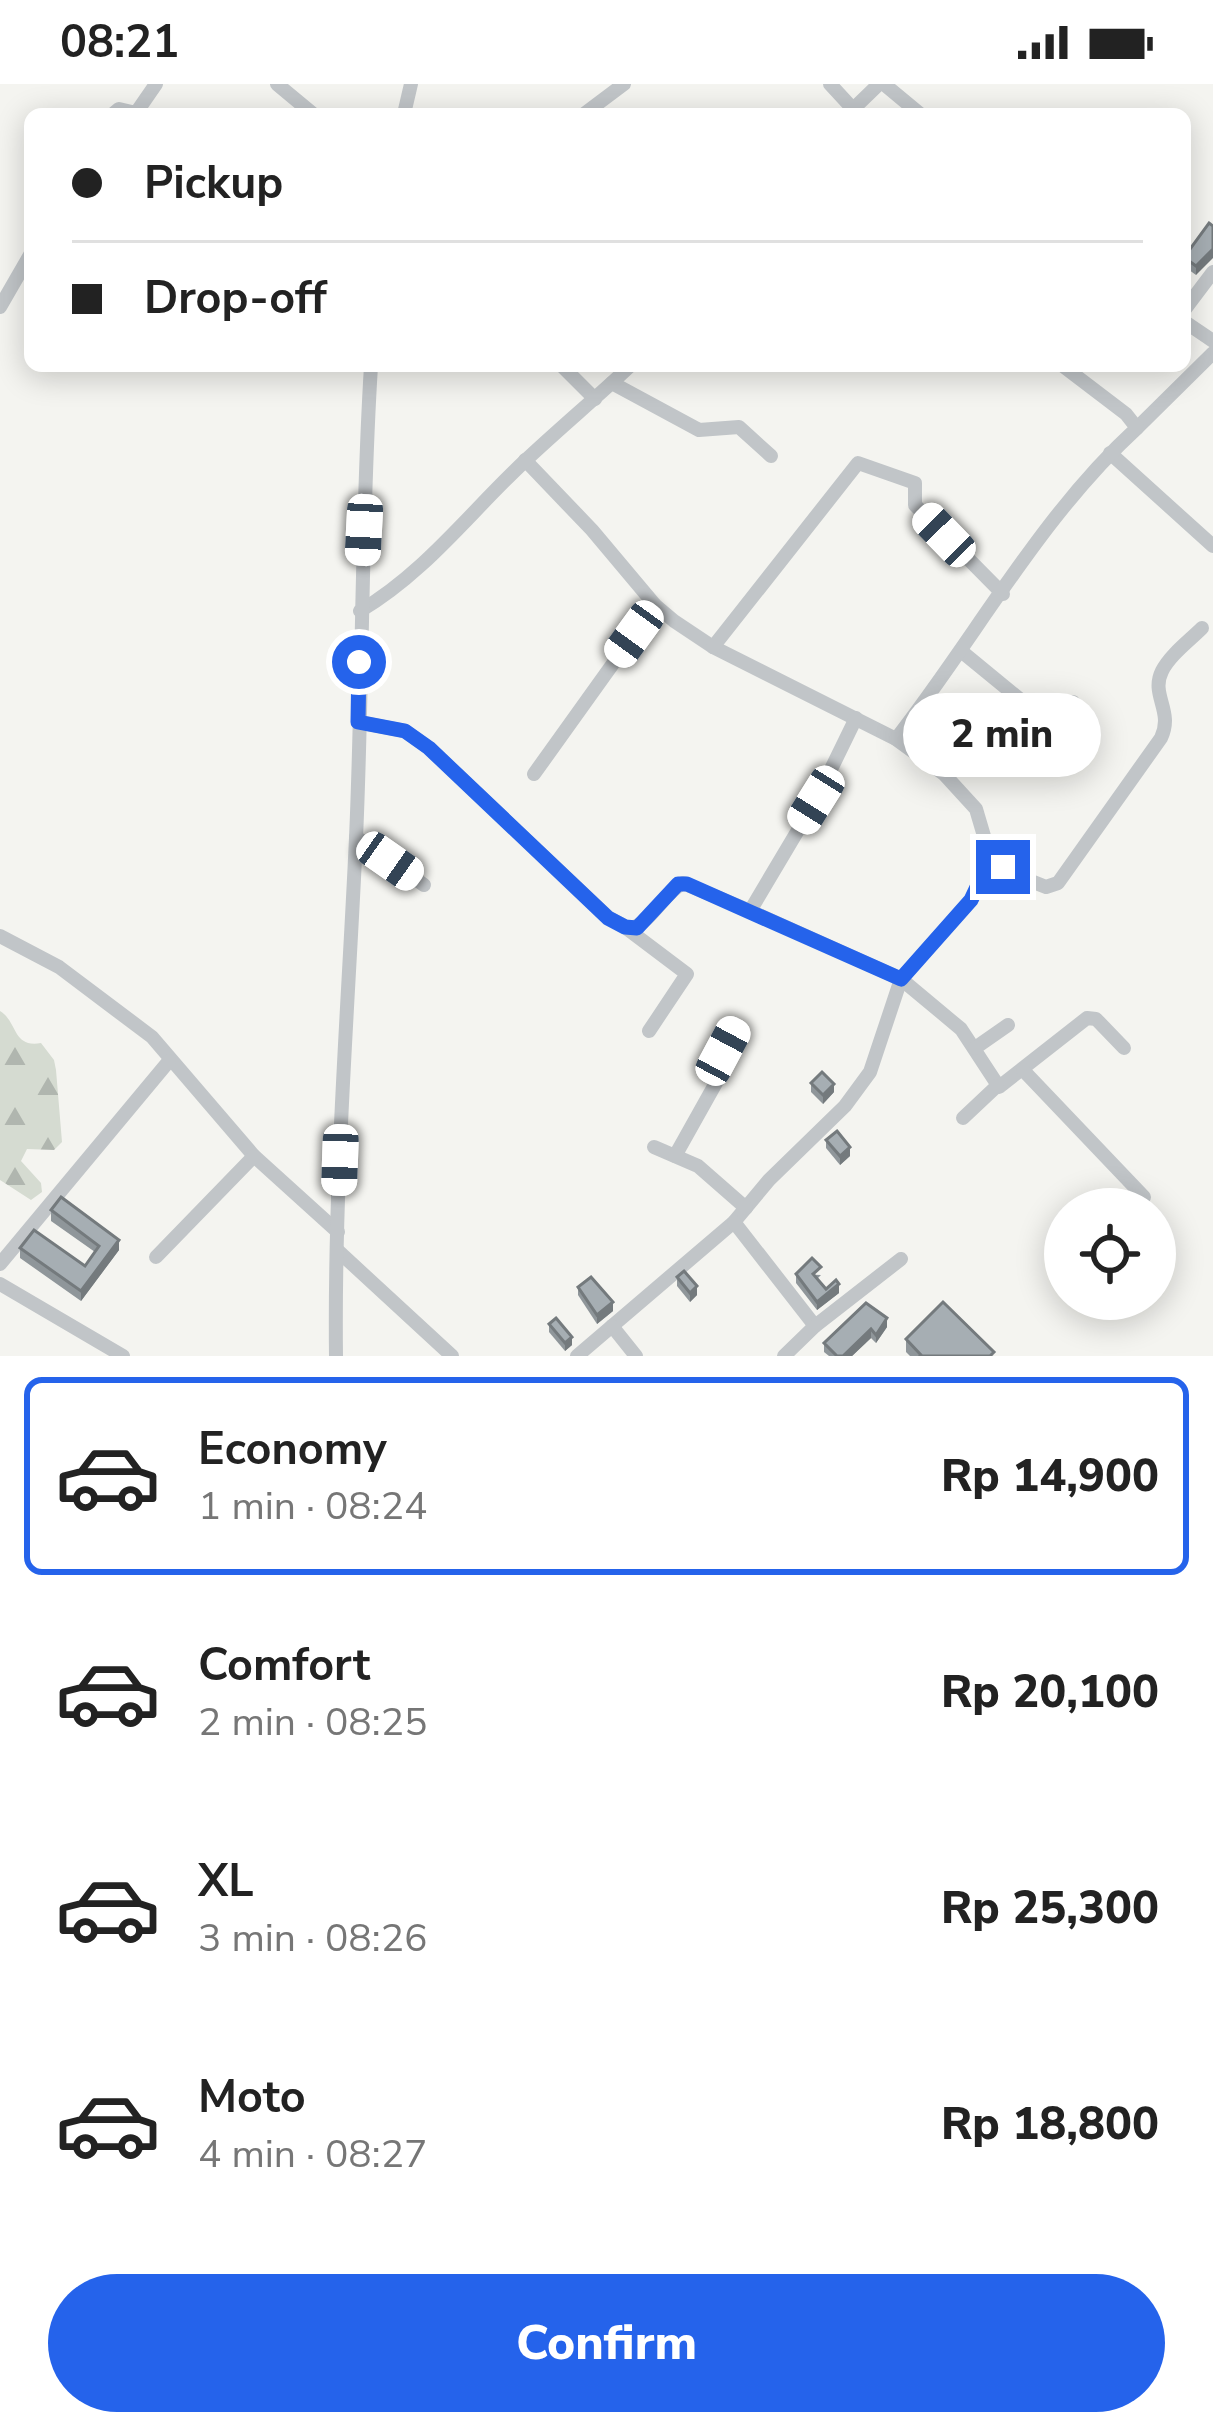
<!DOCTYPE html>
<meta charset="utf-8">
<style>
body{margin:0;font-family:"Nunito Sans",sans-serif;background:#f6f6f6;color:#222;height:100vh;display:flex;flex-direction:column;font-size:45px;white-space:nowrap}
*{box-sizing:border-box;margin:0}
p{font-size:39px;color:#767676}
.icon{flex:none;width:66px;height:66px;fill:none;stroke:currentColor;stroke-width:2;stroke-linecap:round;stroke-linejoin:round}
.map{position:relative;height:1272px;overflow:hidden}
.details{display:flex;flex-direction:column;background:#fff;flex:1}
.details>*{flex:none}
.guide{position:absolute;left:24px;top:24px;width:1167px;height:264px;border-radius:18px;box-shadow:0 6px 30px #0003;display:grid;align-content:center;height:264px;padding:0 48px;background:#fff}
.tools{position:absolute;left:1044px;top:1104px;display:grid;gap:24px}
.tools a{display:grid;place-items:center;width:132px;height:132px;border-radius:50%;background:#fff;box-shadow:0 6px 30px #0003;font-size:60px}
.end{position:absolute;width:54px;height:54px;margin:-27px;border:15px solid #2563eb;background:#fff;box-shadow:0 0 0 6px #fff}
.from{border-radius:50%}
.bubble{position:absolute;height:84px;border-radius:42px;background:#fff;box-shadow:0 6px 30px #0003;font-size:39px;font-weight:800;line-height:84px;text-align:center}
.car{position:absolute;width:36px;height:72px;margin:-36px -18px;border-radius:15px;box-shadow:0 0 9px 3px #0007;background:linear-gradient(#fff 24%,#345 0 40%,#fff 0 76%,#345 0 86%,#fff 0)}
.guide b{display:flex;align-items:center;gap:42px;height:114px;font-size:45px}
.guide b+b{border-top:3px solid #e0e0e0}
.guide i{width:30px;height:30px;background:#222}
ul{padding:21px 0 0;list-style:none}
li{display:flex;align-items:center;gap:36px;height:198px;margin:0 24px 18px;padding:0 24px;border:6px solid transparent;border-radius:18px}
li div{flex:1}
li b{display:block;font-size:45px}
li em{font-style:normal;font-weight:800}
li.active{border-color:#2563eb}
li>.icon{width:108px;height:108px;stroke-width:1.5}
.cta{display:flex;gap:24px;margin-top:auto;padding:24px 48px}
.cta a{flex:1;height:138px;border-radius:72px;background:#2563eb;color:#fff;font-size:48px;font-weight:800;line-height:138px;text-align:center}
.status{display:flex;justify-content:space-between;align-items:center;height:84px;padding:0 60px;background:#fff;direction:ltr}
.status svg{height:33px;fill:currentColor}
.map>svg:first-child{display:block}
.forest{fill:url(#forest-firs)}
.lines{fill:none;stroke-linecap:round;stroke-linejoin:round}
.minor{stroke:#c1c5c8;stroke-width:14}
.wall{fill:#8f969a}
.shaded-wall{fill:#747a7d}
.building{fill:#a6aeb3;stroke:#747a7d;stroke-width:3}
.route{stroke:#2563eb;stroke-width:15}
</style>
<div class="status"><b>08:21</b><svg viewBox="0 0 49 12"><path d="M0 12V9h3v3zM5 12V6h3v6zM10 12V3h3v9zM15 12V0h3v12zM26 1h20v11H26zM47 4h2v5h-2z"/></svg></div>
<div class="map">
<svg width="1213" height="1272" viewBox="0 0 1213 1272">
<defs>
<pattern id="forest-firs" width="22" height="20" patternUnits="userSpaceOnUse" patternTransform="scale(3)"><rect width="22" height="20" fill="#d5dbd1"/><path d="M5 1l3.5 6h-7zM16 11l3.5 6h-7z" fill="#b0b6af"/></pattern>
</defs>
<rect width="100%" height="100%" fill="#f4f4f0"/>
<path class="forest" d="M0,927C18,938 12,964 41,959L54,976L56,986L62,1058L54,1066L27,1065L21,1077L41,1099L42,1108L31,1116L0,1096Z"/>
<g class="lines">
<g class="minor">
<path d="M277,0L313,30"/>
<path d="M830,0L853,25"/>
<path d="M884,0L920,30"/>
<path d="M113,30L119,25L136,29L156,0"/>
<path d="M404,30L411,0"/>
<path d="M584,30L624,0"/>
<path d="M848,30L879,0"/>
<path d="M0,223L30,171"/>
<path d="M1185,225L1213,188"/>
<path d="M1185,238L1213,257"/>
<path d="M562,282L595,315"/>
<path d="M612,299L699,346L739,343L771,372"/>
<path d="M1137,344L1213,269"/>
<path d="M1110,369L1213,462"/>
<path d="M525,376L592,446L655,521L674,537L713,563L896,655L944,690L976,725L989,769L985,791L971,816L901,895L870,988L845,1022L769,1096L734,1138L577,1272"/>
<path d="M360,527C426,488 471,427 526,376C560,344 596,314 630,282"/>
<path d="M713,563L858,379L915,399V421L1003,510"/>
<path d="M961,567L1072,658"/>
<path d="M358,638L405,647L429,664L609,834L630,845C653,837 662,811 683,799L750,827L816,716L856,634"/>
<path d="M1053,642L1073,618"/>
<path d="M896,655C977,551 1040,433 1137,344L1126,330L1063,282"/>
<path d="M1026,684L1057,646"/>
<path d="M534,690L655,521"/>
<path d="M356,753L424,801"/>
<path d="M988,780L1046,803L1058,799L1161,654C1174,627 1150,611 1162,587C1170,571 1189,557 1202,544"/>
<path d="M750,827L901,895L961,945L999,1003L1087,934L1096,935L1124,964"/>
<path d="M626,844L687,890L649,947"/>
<path d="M0,852L59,883L152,953L254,1072L338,1148"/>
<path d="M975,964L1008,941"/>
<path d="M1023,986L1144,1113"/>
<path d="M963,1034L997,1002"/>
<path d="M654,1063L698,1082L746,1124"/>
<path d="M675,1072L717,997L724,982L723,967L736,941"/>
<path d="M734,1138L815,1242"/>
<path d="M337,1166L452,1272"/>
<path d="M156,1173L254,1072"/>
<path d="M0,1180L169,977"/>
<path d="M0,1200L123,1272"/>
<path d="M612,1242L636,1272"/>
<path d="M336,1272C334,1099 348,927 356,754C363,597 361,439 371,282"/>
<path d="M784,1272L815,1242L901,1175"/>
</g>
</g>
<g class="wall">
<path d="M1209,139L1196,191L1185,183V172Z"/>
<path d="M811,999L834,1008L823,1020L811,1008Z"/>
<path d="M826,1056L850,1072L840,1081L826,1064Z"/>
<path d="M51,1126L119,1166L81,1217L20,1174V1164L85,1182L95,1168L51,1137Z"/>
<path d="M796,1190L821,1191L817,1195L826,1205L839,1209L817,1226L796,1199Z"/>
<path d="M677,1193L697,1211L690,1218L677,1202Z"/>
<path d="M578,1203L613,1227L597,1240L578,1211Z"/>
<path d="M866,1219L887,1243L876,1259L871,1254L852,1272H829L824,1268V1259Z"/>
<path d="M549,1240L572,1261L565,1267L549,1248Z"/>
<path d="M906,1255L994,1272H910L906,1268Z"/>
</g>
<g class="shaded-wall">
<path d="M1213,165V174L1196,191V182Z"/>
<path d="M834,1000V1008L823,1020V1011Z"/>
<path d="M850,1063V1072L840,1081V1072Z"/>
<path d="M119,1156V1166L81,1217V1207Z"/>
<path d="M839,1200V1209L817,1226V1218Z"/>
<path d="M697,1202V1211L690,1218V1209Z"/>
<path d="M613,1218V1227L597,1240V1231Z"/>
<path d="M887,1234V1243L876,1259V1251Z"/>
<path d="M871,1245V1254L852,1272H843Z"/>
<path d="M572,1253V1261L565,1267V1259Z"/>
</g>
<g class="building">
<path d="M1209,139L1213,142V165L1196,182L1185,174V172Z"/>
<path d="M822,988L834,1000L823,1011L811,999Z"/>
<path d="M837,1047L850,1063L840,1072L826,1056Z"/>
<path d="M61,1113L119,1156L81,1207L20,1164L34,1146L85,1182L99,1162L51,1126Z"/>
<path d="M812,1174L821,1183L813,1190L826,1205L836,1196L839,1200L817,1218L796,1190Z"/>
<path d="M684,1187L697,1202L690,1209L677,1193Z"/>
<path d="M591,1193L613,1218L597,1231L578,1203Z"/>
<path d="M943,1218L994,1268L990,1272H920L921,1271L906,1255Z"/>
<path d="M866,1219L887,1234L876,1251L871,1245L843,1272H837L824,1259Z"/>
<path d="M556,1234L572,1253L565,1259L549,1240Z"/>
</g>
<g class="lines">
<path class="route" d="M359,578L358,638L405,647L429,664L608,834L625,843L637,844L678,800H687L901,895L971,816L988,780L1003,783"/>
</g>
</svg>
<div class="tools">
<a><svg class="icon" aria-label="locate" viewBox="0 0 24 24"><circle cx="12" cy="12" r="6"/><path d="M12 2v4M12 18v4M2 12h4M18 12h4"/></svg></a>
</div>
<i class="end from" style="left:359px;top:578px"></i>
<i class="end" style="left:1003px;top:783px"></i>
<div class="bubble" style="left:903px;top:609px;width:198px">2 min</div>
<i class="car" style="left:364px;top:446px;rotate:183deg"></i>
<i class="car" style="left:944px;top:451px;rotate:316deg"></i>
<i class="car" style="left:634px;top:550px;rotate:216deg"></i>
<i class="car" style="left:816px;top:716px;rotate:212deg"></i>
<i class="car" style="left:390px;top:777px;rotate:125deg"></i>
<i class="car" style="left:723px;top:967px;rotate:28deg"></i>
<i class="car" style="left:340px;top:1076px;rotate:182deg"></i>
<div class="guide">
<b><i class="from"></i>Pickup</b>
<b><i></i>Drop-off</b>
</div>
</div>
<section class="details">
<ul>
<li class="active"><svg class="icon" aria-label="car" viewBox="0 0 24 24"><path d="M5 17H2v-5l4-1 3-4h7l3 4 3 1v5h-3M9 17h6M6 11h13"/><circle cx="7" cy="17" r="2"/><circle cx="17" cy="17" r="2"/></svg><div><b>Economy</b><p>1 min · 08:24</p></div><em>Rp 14,900</em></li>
<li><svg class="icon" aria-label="car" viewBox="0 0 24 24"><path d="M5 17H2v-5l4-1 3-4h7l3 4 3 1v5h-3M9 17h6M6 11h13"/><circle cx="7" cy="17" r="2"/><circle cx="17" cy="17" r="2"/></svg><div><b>Comfort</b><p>2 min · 08:25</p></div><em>Rp 20,100</em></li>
<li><svg class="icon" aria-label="car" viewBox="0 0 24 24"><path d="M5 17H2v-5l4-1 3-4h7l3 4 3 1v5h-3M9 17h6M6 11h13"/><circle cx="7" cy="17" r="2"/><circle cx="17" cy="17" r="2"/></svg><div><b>XL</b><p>3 min · 08:26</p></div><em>Rp 25,300</em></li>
<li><svg class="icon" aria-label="car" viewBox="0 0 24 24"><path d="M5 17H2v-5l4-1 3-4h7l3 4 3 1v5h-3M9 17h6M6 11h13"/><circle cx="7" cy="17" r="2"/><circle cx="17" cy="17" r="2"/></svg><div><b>Moto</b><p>4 min · 08:27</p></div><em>Rp 18,800</em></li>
</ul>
<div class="cta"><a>Confirm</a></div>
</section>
